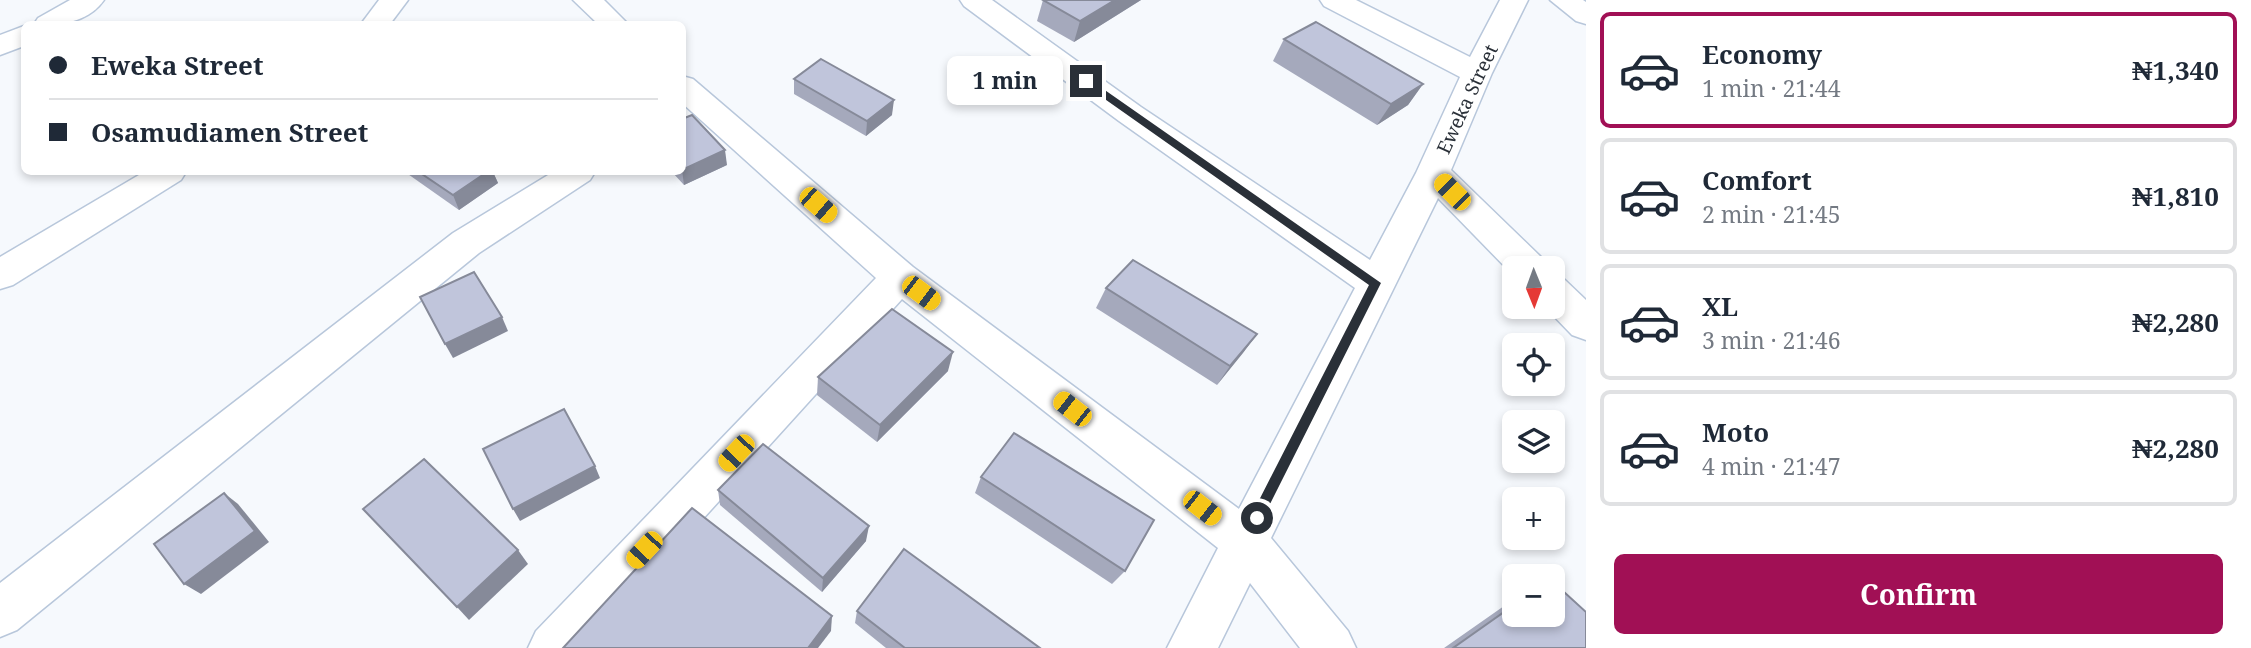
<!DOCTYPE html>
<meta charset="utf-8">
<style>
body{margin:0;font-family:"Noto Serif",serif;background:#f6f6f7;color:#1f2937;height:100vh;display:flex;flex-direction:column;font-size:26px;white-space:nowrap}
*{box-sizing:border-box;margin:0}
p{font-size:23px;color:#747a83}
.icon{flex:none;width:38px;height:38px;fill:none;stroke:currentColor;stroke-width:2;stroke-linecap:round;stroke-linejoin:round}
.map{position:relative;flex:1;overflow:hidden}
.sheet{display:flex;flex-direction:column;background:#fff;width:665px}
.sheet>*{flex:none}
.banner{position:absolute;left:21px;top:21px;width:665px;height:154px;border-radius:10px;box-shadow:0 4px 10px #0003;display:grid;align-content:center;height:154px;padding:0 28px;background:#fff}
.needle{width:46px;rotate:179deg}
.buttons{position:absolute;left:1502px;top:256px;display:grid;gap:14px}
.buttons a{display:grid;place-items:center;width:63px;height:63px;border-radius:10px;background:#fff;box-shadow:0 4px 10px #0003;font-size:35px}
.end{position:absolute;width:32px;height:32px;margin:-16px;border:9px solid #2a3038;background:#fff;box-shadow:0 0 0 4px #fff}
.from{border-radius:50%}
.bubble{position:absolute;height:49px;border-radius:10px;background:#fff;box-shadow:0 4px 10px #0003;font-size:23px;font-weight:700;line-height:49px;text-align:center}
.car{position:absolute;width:21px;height:42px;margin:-21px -10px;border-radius:9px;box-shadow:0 0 5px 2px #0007;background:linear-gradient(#f5c518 24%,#345 0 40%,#f5c518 0 76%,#345 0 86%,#f5c518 0)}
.banner b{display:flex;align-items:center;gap:24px;height:66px;font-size:26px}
.banner b+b{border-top:2px solid #e0e1e3}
.banner i{width:18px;height:18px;background:#1f2937}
ul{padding:12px 0 0;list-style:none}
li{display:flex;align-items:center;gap:21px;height:116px;margin:0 14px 10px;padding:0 14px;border:4px solid #e0e1e3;border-radius:10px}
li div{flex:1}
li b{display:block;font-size:26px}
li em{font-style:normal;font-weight:700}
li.selected{border-color:#a11055}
li>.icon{width:63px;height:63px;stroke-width:1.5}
.action{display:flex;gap:14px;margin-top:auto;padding:14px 28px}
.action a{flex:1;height:80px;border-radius:10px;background:#a11055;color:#fff;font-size:28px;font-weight:700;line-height:80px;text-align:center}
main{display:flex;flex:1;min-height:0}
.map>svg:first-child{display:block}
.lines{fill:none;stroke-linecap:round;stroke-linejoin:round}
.minor-casing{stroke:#b8c7db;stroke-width:3}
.minor{fill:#fff;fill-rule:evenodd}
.wall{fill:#a5a9bc}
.shaded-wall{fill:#868a99}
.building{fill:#c0c5db;stroke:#868a99;stroke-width:2}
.route{fill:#2a3038}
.labels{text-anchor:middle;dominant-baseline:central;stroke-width:5;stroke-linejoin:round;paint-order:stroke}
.street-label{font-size:19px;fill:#2a3038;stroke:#fff}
</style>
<main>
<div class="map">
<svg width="1586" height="648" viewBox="0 0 1586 648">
<rect width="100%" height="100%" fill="#f6f9fd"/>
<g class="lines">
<g class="minor-casing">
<g id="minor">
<path d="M70,0H104C88,23 58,26 34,24L38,18Z"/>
<path d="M379,0H408L390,24H361Z"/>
<path d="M573,0H604L628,24H598Z"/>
<path d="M960,0H992L1141,107L1370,260L1416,173L1460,77L1324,6L1320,0H1356L1470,57L1500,0H1528L1492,73L1451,170L1542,258L1547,268H1514V276L1438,198L1271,538L1348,631L1356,648H1300L1250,583L1218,648H1167L1218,548L902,299L586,648H528L536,631L876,278L682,103V76L693,79L913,267L1239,509L1355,288L1119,121L964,6Z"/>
<path d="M1550,0H1583L1586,2V24L1576,21Z"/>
<path d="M24,26V46L0,55V35Z"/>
<path d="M144,172H186L181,180L13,285L0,289V257Z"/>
<path d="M553,172H595L590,180L479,253L17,630L0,637V583L453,233Z"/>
<path d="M1552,275L1565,280L1586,300V340L1572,335L1544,306H1552Z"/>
</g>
</g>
<use href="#minor" class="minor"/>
</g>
<g class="wall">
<path d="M1043,0H1141L1074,42L1037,21Z"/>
<path d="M1284,39L1423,84L1408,105L1377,125L1273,61Z"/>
<path d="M794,79L892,115L866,136L794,94Z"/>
<path d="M727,165L684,185L672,172H682Z"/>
<path d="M405,172H493L498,183L459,210Z"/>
<path d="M1106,288L1257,334L1217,385L1096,308Z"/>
<path d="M948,371L877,442L817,395L818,377Z"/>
<path d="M981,477L1125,571L1112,584L975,493Z"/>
<path d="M718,490L866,541L822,592L720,505Z"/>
<path d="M1514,599V614L1586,648H1444Z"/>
<path d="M857,611L1040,648H886L855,623Z"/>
</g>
<g class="shaded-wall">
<path d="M1115,0H1141L1074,42L1080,21Z"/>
<path d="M1423,84L1408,105L1377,125L1391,104Z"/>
<path d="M894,100L892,115L866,136L867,121Z"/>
<path d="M725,150L727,165L684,185L682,170Z"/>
<path d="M487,172H493L498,183L459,210L453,195Z"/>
<path d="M502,317L508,331L453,358L445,344Z"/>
<path d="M1257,334L1243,353L1217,385L1230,366Z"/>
<path d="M953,352L948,371L877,442L880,425Z"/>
<path d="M595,466L600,478L520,521L513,509Z"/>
<path d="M224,493L238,504L269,542L201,594L184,584Z"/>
<path d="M869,526L866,541L822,592L823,578Z"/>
<path d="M518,550L528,564L469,620L457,607Z"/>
<path d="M832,616L831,631L818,648H808Z"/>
</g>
<g class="building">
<path d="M1043,0H1115L1080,21Z"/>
<path d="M1316,22L1423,84L1391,104L1284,39Z"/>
<path d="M821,59L894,100L867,121L794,79Z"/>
<path d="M692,115L725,150L682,170V119Z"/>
<path d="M419,172H487L453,195Z"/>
<path d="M1133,260L1257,334L1230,366L1106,288Z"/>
<path d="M474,272L502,317L445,344L420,297Z"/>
<path d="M892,309L953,352L880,425L818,377Z"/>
<path d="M564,409L595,466L513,509L483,449Z"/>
<path d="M1014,433L1154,520L1125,571L981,477Z"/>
<path d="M763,444L869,526L823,578L718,490Z"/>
<path d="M424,459L518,550L457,607L363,509Z"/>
<path d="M224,493L255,531L184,584L154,544Z"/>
<path d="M692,508L832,616L808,648H563Z"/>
<path d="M904,549L1040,648H905L857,611Z"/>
<path d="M1552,581L1586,612V648H1453L1514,605V614H1552Z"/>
</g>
<path class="route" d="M1082,79H1089L1381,283L1261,522H1252V514L1369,285L1082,83Z"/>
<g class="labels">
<g class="street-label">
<text transform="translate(1467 99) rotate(-65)">Eweka Street</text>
</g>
</g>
</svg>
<div class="buttons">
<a><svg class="needle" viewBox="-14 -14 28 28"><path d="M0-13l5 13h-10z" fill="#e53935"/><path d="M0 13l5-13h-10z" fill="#747a83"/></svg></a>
<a><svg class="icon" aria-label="locate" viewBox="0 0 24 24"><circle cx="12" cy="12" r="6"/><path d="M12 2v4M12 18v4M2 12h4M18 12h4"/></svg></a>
<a><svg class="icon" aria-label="layers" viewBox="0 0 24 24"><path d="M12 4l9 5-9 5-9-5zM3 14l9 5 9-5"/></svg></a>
<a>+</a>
<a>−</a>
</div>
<i class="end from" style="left:1257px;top:518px"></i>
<i class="end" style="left:1086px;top:81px"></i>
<div class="bubble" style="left:947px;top:56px;width:116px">1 min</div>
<i class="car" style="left:1452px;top:192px;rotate:315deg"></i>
<i class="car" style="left:818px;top:205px;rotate:131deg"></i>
<i class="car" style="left:921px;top:293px;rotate:127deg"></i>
<i class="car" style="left:1072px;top:409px;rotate:308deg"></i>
<i class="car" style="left:736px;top:453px;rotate:223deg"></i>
<i class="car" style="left:1202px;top:508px;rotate:128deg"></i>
<i class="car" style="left:644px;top:550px;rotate:223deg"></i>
<div class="banner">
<b><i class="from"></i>Eweka Street</b>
<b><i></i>Osamudiamen Street</b>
</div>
</div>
<section class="sheet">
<ul>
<li class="selected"><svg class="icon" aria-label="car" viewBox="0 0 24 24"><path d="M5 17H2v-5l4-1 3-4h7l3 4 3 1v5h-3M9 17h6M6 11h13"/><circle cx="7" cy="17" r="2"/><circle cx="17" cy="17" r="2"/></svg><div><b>Economy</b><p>1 min · 21:44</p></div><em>₦1,340</em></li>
<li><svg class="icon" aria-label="car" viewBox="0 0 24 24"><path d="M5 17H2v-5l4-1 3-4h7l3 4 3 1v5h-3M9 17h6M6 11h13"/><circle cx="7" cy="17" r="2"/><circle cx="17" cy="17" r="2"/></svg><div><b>Comfort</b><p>2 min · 21:45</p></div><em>₦1,810</em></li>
<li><svg class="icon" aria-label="car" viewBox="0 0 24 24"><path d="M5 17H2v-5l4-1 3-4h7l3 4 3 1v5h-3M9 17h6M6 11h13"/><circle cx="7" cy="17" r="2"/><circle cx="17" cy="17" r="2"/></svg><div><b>XL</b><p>3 min · 21:46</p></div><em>₦2,280</em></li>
<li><svg class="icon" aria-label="car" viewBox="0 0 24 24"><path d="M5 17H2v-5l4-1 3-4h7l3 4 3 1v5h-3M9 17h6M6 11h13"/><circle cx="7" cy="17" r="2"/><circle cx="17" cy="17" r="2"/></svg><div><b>Moto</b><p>4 min · 21:47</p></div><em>₦2,280</em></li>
</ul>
<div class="action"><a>Confirm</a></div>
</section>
</main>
